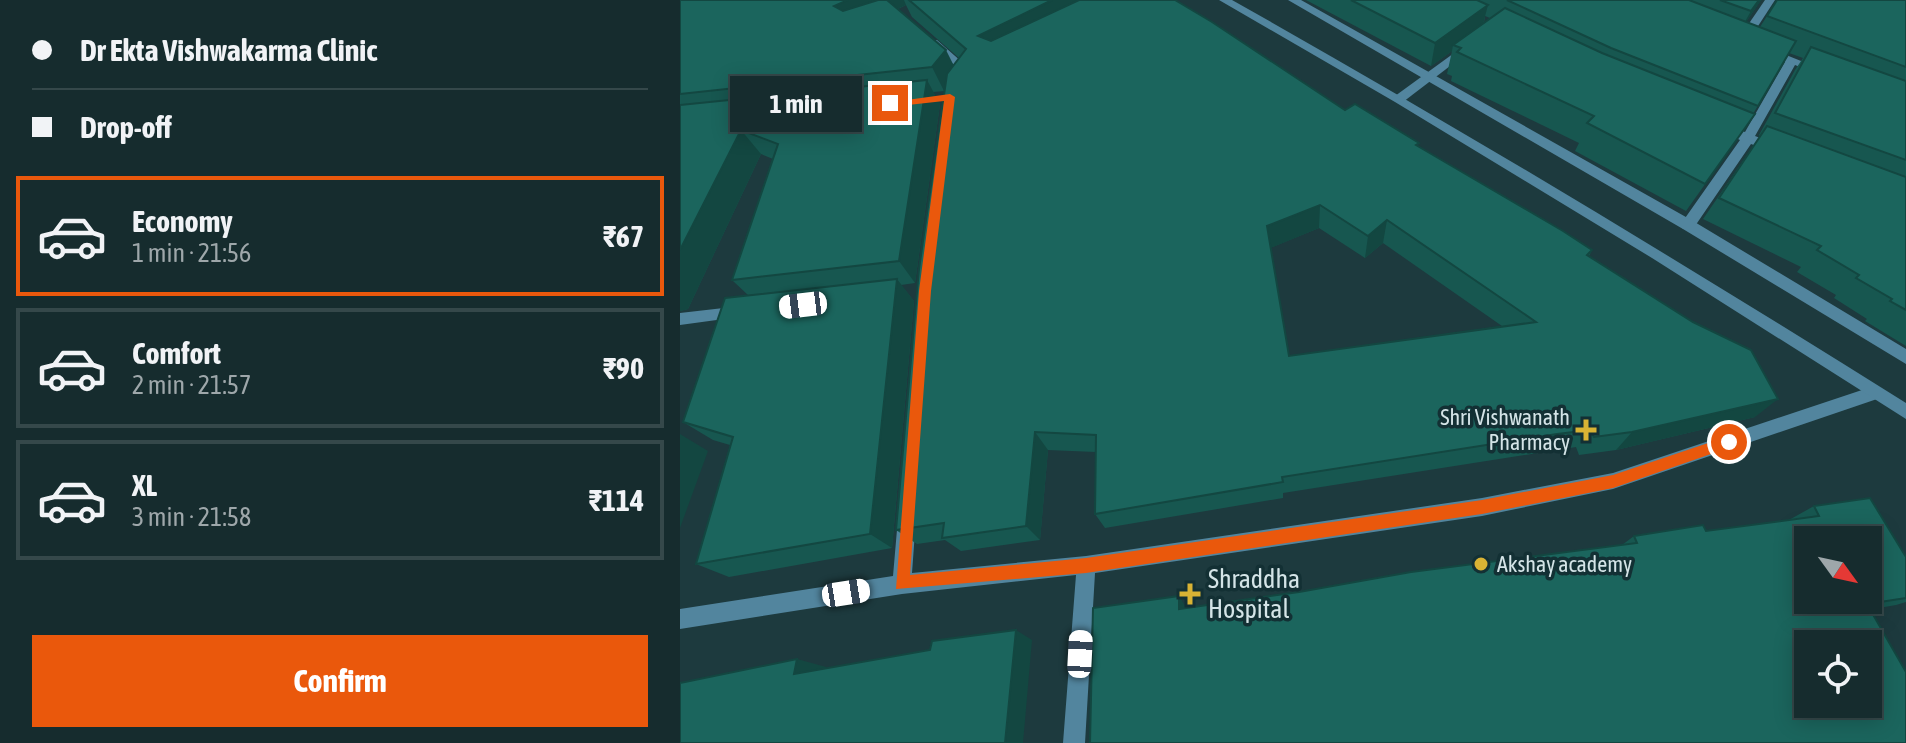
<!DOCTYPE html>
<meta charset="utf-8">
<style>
body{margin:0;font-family:"Asap Condensed",sans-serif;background:#23383a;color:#f1f3f6;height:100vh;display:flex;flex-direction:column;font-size:30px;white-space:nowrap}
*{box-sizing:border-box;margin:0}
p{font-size:26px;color:#9ea7aa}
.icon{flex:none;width:44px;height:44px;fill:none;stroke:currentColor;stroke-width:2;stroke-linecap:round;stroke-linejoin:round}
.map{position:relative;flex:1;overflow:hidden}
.sheet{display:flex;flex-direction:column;background:#162c2e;width:680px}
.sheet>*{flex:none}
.banner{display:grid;align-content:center;height:176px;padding:0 32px;background:#162c2e}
.needle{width:52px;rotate:123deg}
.buttons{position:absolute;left:1114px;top:526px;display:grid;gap:16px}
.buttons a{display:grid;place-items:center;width:88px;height:88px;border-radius:0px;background:#162c2e;box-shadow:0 4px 20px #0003,0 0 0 2px #35484a;font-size:40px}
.end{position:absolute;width:36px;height:36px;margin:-18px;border:10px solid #ea580c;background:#fff;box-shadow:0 0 0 4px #fff}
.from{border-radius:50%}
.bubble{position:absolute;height:56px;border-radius:0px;background:#162c2e;box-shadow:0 4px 20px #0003,0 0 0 2px #35484a;font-size:26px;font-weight:700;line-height:56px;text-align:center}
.car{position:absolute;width:24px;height:48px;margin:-24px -12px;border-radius:10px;box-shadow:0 0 6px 2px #0007;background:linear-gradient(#fff 24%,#345 0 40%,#fff 0 76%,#345 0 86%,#fff 0)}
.banner b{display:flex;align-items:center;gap:28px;height:76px;font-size:30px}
.banner b+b{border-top:2px solid #35484a}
.banner i{width:20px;height:20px;background:#f1f3f6}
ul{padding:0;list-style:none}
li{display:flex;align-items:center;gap:24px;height:120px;margin:0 16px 12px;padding:0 16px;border:4px solid #35484a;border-radius:0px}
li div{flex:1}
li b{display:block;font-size:30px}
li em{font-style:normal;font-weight:700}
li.active{border-color:#ea580c}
li>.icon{width:72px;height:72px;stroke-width:1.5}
.cta{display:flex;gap:16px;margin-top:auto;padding:16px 32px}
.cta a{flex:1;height:92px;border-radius:0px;background:#ea580c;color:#fff;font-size:32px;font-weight:700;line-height:92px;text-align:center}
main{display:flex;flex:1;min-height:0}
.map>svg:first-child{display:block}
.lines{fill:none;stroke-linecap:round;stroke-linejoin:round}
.minor{fill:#52859e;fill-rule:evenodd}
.tertiary{fill:#52859e;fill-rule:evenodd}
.wall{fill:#175750;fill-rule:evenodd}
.shaded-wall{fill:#134741}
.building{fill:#1b655d;stroke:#134741;stroke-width:2;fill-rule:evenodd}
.route{fill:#ea580c}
.poi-dot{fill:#d9b334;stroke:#133034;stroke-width:3}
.labels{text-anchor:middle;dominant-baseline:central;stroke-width:7;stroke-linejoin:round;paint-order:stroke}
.poi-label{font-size:22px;fill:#d4e4e7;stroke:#133034;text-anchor:end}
.near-poi-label{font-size:26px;fill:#d4e4e7;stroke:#133034;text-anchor:start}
</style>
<main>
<section class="sheet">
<div class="banner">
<b><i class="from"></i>Dr Ekta Vishwakarma Clinic</b>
<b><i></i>Drop-off</b>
</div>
<ul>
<li class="active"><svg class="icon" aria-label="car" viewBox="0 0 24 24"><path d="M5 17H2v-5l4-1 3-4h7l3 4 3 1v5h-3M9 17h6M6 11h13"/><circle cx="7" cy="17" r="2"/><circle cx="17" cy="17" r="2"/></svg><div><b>Economy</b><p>1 min · 21:56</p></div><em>₹67</em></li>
<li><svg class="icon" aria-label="car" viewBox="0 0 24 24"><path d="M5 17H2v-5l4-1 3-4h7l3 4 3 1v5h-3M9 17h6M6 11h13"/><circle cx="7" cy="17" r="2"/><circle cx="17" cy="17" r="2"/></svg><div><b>Comfort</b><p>2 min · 21:57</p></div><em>₹90</em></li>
<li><svg class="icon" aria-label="car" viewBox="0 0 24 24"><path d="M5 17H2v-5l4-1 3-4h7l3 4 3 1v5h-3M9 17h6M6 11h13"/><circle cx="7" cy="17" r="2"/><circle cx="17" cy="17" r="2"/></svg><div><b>XL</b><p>3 min · 21:58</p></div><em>₹114</em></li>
</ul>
<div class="cta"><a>Confirm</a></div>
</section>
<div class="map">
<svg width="1226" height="743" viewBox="0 0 1226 743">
<rect width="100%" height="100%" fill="#1d3a3e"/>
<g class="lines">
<g class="minor">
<path d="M1085,0H1095L1067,43H1059L1057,41Z"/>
<path d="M249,40H257L292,71L294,74L289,81H281L279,78L282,74L249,44Z"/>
<path d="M781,48L791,50L723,102H715V96Z"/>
<path d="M1083,49H1091L1146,71L1140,75L1115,65L1075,136L1101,146V152L1097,153L1071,144L1013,229H1003L1001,225L1003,221L1060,140L1034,127L1040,123L1065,132L1105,62L1083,53Z"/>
<path d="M61,306L66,308L69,312L66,316L0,325V313Z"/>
<path d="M1194,386L1200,388L1202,393L1200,398L933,489L802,516L415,573L405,743H383L396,575L222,594L0,629V609L213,576L218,518L221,512L227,509L233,512L236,518L232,573L406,556L802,498L933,473Z"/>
</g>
<g class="tertiary">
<path d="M539,0H552C780,128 1004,264 1226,403V419L972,258L715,102Z"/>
<path d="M608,0H621L1013,221L1226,349V364L1003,229Z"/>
</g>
</g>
<g class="wall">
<path d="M0,0H495L665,110L738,146L912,250L909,256L1075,417L936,450L899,455L896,447L864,452L603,493V498L425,528L415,514L416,452L368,450L360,540L281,551L265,540L237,544L216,530L265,91L253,92L260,104L235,283L221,285L234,301L212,548L49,577L16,564L50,445L33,440L3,422L69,296L52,280L93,159L81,154L8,309L0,311ZM226,5L232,17L279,58L274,65L218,9ZM639,228L685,258L703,243L822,326L609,356L590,248Z"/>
<path d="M626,0H1081L1066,22L1080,27L1097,0H1226V346L1185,321L1187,319L1154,298L1156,295L1117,272L1121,267L1023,219L1080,136L1079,135L1115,70L1123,58L1109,53L1073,114H1075L1006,211L895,151L899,143L771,81L772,76L767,74L772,51L751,66ZM805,16L810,18L804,23Z"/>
<path d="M1134,506L1226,557V602L1216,605L410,743L499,596L505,608L619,592L942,545L954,536L1026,531L1109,520Z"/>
</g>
<g class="shaded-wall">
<path d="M168,0H224L226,5L168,31L154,6Z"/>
<path d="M372,0H429L308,60L298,36Z"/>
<path d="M1079,0H1081L1058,34L1071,11Z"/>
<path d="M808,5L802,28L773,45L772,51L751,66L755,43Z"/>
<path d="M266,50L278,74L264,91L252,67Z"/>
<path d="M247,80L260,104L235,283L219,261Z"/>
<path d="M61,130L81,154L8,309L0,311V250Z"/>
<path d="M640,205L639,228L588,249L587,226Z"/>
<path d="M707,220L703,243L685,258L688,236Z"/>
<path d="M217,279L234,301L212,548L190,534Z"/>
<path d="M1098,399L1075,417L936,450L952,432Z"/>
<path d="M355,432L368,450L360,540L346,526Z"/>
<path d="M0,434L28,451L0,528Z"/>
<path d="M499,596L505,606V618L499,609Z"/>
<path d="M336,630L352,640L343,743H325Z"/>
<path d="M117,659L146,667L143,681L114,674Z"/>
</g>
<g class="building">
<path d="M0,0H168L154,6L163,11L198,0H207L266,50L252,67L0,94Z"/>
<path d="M229,0H372L298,36L311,41L399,0H495L532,22L665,110L675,104L739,143L736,145L883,231L912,250L907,255L1013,322L1071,350L1098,399L952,432L914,437L910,430L877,434L602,477L603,482L415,514L416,435L355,432L346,526L262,538L264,523L216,530L239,269L267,74L286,49ZM640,205L688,236L707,220L856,322L609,356L587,226Z"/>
<path d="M671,0H797L808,5L755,43Z"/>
<path d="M827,0H1009L1116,41L1078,106L931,48Z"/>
<path d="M1040,0H1079L1071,11Z"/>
<path d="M1097,0H1226V67L1087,16Z"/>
<path d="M825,8L922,53L1075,114L1025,184L907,123L914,116L777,52L781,48L773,45Z"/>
<path d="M1131,47L1226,81V160L1095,113Z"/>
<path d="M247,80L219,261L52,280L98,144L61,130L0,250V105Z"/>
<path d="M1087,126L1226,177V310L1210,301L1212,299L1176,278L1179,275L1137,250L1141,246L1039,198Z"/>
<path d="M217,279L190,534L16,564L53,437L3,422L45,298Z"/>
<path d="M1190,498L1226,557V598L1187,604L1226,672V743H410L413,608L499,596V609L619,592L731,572L957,543L954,536L1023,525L1026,531L1139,516L1134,506ZM1128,540H1188V600H1128ZM1128,644H1188V704H1128Z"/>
<path d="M336,630L325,743H0V683L117,659L114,674L250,650L252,641Z"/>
</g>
<path class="route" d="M270,94L275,97L251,291L230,575L406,558L802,500L933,475L1049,436L1056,442L1054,446L933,488L802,514L406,573L216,589L239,291L264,101L210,107L205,103Z"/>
<g class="poi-dot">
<path d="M902 418h8v8h8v8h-8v8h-8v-8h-8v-8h8z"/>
<circle cx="801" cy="564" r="8"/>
<path d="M506 582h8v8h8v8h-8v8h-8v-8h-8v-8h8z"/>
</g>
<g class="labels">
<g class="poi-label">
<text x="890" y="417">Shri Vishwanath<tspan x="890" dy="25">Pharmacy</tspan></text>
<text x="817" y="564" text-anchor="start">Akshay academy</text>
</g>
<g class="near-poi-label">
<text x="528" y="579">Shraddha<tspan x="528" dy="30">Hospital</tspan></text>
</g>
</g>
</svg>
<div class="buttons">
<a><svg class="needle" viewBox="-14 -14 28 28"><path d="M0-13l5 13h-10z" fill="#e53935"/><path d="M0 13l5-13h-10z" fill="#9ea7aa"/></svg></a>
<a><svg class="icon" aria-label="locate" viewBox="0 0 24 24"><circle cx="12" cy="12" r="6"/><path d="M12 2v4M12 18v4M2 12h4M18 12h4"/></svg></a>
</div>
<i class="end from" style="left:1049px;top:442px"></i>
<i class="end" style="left:210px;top:103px"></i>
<div class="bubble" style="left:50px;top:76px;width:132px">1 min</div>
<i class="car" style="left:123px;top:305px;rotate:263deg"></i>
<i class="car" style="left:166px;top:593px;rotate:81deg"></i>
<i class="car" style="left:400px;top:654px;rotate:3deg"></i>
</div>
</main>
